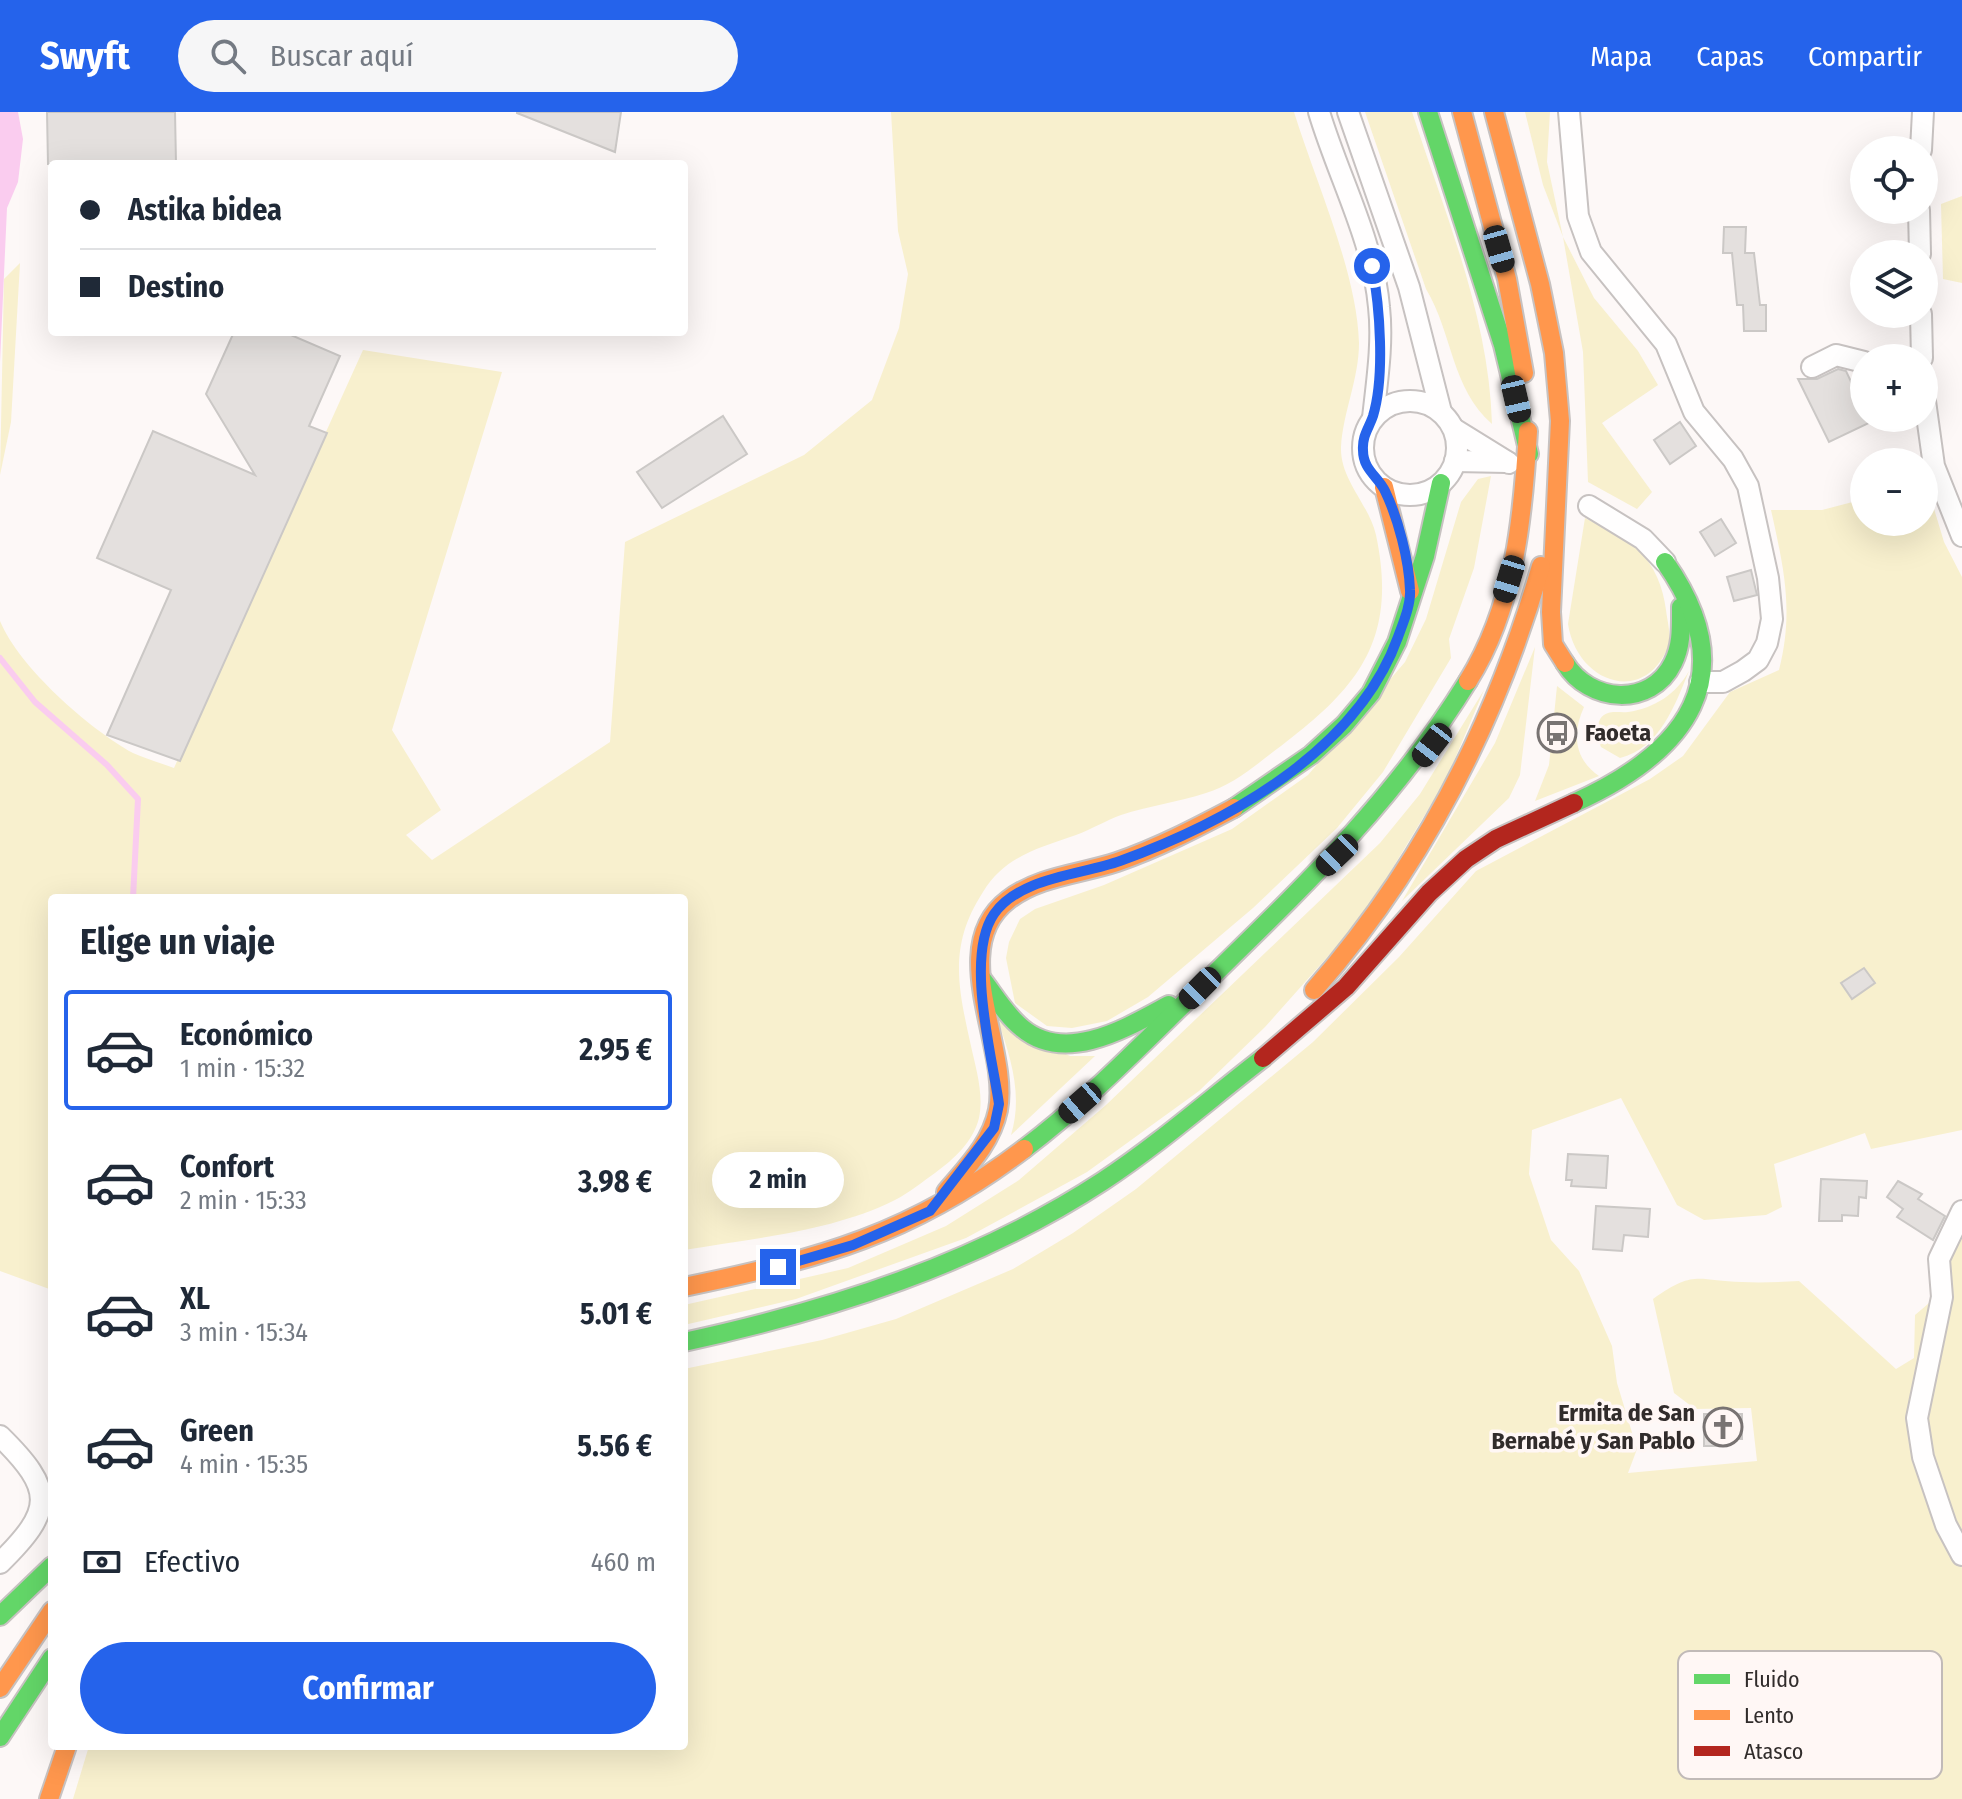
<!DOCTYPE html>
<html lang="es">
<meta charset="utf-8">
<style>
body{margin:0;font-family:"Fira Sans Condensed",sans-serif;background:#f6f6f7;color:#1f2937;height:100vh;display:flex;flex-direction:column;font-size:30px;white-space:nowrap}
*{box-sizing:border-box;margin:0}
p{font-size:26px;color:#747a83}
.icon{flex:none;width:44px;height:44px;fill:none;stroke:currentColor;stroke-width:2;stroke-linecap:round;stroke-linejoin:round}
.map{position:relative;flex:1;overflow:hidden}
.drawer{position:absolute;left:48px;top:782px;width:640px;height:856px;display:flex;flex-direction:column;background:#fff;border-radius:8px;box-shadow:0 8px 32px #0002}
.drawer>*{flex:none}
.hud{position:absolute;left:48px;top:48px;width:640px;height:176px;border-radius:8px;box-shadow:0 8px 32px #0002;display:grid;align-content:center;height:176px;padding:0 32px;background:#fff}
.buttons{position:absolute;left:1850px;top:24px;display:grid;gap:16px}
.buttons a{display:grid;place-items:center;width:88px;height:88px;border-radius:50%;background:#fff;box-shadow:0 8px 32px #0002;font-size:40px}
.end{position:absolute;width:36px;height:36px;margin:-18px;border:10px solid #2563eb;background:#fff;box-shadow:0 0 0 4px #fff}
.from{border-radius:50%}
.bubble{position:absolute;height:56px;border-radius:28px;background:#fff;box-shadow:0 8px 32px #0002;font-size:26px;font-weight:700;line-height:56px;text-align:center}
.car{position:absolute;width:24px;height:48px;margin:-24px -12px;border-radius:10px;box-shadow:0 0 6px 2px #0007;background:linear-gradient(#222 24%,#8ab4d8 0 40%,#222 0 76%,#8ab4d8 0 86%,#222 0)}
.hud b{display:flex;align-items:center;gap:28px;height:76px;font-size:30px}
.hud b+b{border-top:2px solid #e0e1e3}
.hud i{width:20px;height:20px;background:#1f2937}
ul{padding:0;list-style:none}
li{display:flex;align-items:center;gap:24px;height:120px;margin:0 16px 12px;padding:0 16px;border:4px solid transparent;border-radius:8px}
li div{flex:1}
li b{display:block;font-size:30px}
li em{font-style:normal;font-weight:700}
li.active{border-color:#2563eb}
li>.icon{width:72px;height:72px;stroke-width:1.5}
h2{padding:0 32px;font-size:36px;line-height:96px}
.pay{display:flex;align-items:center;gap:20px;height:88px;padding:0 32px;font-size:30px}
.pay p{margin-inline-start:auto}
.cta{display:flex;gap:16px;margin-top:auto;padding:16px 32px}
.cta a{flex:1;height:92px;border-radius:48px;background:#2563eb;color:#fff;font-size:32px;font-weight:700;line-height:92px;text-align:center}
header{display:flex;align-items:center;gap:48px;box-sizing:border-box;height:112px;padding:0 40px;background:#2563eb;color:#fff}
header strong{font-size:38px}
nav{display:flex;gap:44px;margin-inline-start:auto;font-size:28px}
.search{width:560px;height:72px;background:#f6f6f7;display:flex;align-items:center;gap:20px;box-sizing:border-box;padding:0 28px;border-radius:44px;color:#747a83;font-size:30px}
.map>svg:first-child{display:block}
.green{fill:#f8f0ce}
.water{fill:#faccef}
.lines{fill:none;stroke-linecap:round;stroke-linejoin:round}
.stream{stroke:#faccef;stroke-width:6}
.building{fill:#e4e0de;stroke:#cbc8c6;stroke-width:2}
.street-casing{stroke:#c7c2c1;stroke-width:24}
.fast-casing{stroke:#c7c2c1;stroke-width:22}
.slow-casing{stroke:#c7c2c1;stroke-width:22}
.jam-casing{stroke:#c7c2c1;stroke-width:22}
.street{stroke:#fffefe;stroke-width:20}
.fast{stroke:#63d668;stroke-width:18}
.slow{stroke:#ff974d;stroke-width:18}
.jam{stroke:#b3261e;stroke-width:18}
.route{stroke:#2563eb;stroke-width:10}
.labels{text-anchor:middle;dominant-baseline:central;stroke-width:7;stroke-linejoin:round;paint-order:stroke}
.poi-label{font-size:24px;font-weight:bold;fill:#312c2b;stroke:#fff7f5;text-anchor:start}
.key{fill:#fff7f5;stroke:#c1bab8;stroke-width:2}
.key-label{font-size:22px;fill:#312c2b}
</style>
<header>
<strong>Swyft</strong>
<div class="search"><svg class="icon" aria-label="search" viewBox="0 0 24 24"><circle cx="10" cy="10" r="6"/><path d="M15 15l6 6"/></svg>Buscar aquí</div>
<nav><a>Mapa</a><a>Capas</a><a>Compartir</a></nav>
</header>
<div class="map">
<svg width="1962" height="1687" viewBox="0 0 1962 1687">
<rect width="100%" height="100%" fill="#fdf8f7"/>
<g class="green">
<path d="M891,0H1294C1316,71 1357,160 1359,231C1359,267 1343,300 1341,335C1340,368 1369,392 1376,423C1398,527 1359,575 1281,634C1258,651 1234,673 1206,681C1178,690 1149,694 1121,703C1105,709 1092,717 1076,723C1039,736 1005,744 983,780C948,834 958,875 971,934C976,957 984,982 979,1006C973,1030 954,1047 935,1061C922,1070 909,1081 895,1088C831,1120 753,1126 684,1138V786H52V1178L0,1159V509C19,555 89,617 133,641C146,647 161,651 174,656L363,238L502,260L392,618L441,698L406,723L432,748L610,630L625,430L804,343L872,288L899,216L908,162L898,119Z"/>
<path d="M1365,0H1412C1445,102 1489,204 1492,312C1451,276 1453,222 1426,177Z"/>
<path d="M1525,0H1550L1547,50L1563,125L1594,186L1638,239L1658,273L1602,311L1652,380L1637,397L1588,370L1583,240L1563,125L1543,73Z"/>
<path d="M1962,84V171L1943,167L1941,92Z"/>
<path d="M20,151L11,310L0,363L4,167Z"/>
<path d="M1491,364L1474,456L1449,527L1451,546L1383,660L1337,716L1253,796L1148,885L1107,909L1072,916L1047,914L1015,891L1006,846L1009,830L1020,807L1035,797L1104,773L1232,717L1308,663L1405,550L1426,507L1461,390L1478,367Z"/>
<path d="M1926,370L1944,430L1962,465V1018L1871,1037L1865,1021L1774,1052L1782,1095L1766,1103L1704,1108L1677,1093L1621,986L1532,1018L1529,1062L1551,1128L1579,1159L1612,1234L1617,1271L1637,1337L1628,1361L1757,1349L1751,1296L1695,1297L1674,1281L1653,1187C1695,1157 1697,1169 1742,1170C1761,1171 1780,1170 1799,1169L1896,1257L1914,1246L1915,1203C1956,1171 1943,1159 1962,1118V1687H73L89,1634H684V1257L822,1228L896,1207L1013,1157L1073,1121L1136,1077L1313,930L1399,845L1476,759L1650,667L1683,644L1730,580L1779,558C1794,499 1784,457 1771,398H1822L1864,387V410H1924Z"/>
<path d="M1585,406C1602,415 1625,424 1638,438C1655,454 1663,475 1666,498C1667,508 1672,525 1668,535C1644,594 1577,571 1568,512Z"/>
<path d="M1535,535L1520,663L1509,686L1402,789L1495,631Z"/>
<path d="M1689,559C1675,593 1660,636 1620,646L1601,635C1597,625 1594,605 1608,601C1614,599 1622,601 1628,600C1655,596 1676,582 1689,559Z"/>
<path d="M1557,574L1584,595C1572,621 1574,647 1599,664L1535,689L1549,653Z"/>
<path d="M1484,578L1446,668L1363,805L1265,915L1199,979L1087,1060L966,1126L796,1187L684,1213V1193L848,1156L946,1114L1019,1068L1106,993L1380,731L1420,682Z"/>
<path d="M998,909L1070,944H1095L1011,1023C1023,984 1011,946 998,909Z"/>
</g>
<path class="water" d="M0,0H18L23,27L18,70L7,96L0,250Z"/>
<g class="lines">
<path class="stream" d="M0,546L35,590L107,653L138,687L133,786"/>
</g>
<g class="building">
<path d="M47,0H175L176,52H48Z"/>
<path d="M517,0H621L615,40L517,1Z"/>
<path d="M1724,115H1746L1745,141H1754L1760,193H1766V219H1744L1743,193H1737L1732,141H1723Z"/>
<path d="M234,220H284L340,244L309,314L327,321L180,649L107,623L171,478L97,446L153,319L255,363L206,282Z"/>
<path d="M1838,257L1846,259L1864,297V306L1871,310L1829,330L1798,267H1817Z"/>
<path d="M723,304L747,342L662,396L637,360Z"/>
<path d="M1680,310L1696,334L1670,352L1654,328Z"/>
<path d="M1721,407L1736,431L1715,444L1700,420Z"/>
<path d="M1751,458L1757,483L1734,489L1727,465Z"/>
<path d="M1864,856L1875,871L1852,887L1841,871Z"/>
<path d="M1568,1042L1608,1044L1606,1076L1571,1074L1572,1068H1566Z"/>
<path d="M1821,1067L1867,1069L1866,1086L1859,1085L1858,1104L1842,1103V1109H1819Z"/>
<path d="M1898,1069L1922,1082L1918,1087L1945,1104L1933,1128L1897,1105L1903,1097L1887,1085Z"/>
<path d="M1596,1094L1650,1097L1648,1125L1624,1123L1622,1139L1593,1137Z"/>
<path d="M1704,1302H1742V1327H1720V1334H1704Z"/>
</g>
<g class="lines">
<g class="street-casing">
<g id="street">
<path d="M1319,0C1338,64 1373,127 1379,195C1383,231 1377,269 1373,306"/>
<path d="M1348,0L1409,175L1441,300"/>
<path d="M1569,0L1578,104L1591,140L1666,232L1694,300L1733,347L1748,374L1768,466L1772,507L1767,531L1758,548L1743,559L1723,570H1700"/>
<path d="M1921,38L1923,0"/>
<path d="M1919,98L1920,142"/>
<path d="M1921,202L1922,246"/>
<path d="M1812,255L1836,243L1864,250"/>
<path d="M1924,282L1934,354L1962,424"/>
<circle cx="1410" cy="336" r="47"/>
<path d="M1454,317L1509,351"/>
<path d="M1455,349L1507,350"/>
<path d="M1589,394L1643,427L1665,450"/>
<path d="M1962,1099L1939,1147L1942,1185L1917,1306L1923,1345L1946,1413L1962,1443"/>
<path d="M0,1324C55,1378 54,1398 0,1451"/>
</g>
</g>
<g class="fast-casing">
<g id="fast">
<path d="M1428,0L1503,233L1529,342"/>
<path d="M1565,551C1589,591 1651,596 1673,551C1682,533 1681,515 1681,495"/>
<path d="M1574,691C1687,640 1745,564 1665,450"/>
<path d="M1234,696L1311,643L1344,613L1371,581L1397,530L1425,444L1441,371"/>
<path d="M982,867C995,884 1006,903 1022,916C1066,953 1128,915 1169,893"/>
<path d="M1024,1037C1089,988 1146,928 1204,872C1304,774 1394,689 1468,569"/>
<path d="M684,1230C831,1198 976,1152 1103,1069C1159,1032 1210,987 1263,946"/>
<path d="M0,1504L52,1454"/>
<path d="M0,1625L52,1546"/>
</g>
</g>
<g class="slow-casing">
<g id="slow">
<path d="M1462,0L1507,167L1524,261"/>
<path d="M1494,0L1540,172L1554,241L1560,309L1551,500L1553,532L1565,551"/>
<path d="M1384,375L1410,479"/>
<path d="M1468,569C1515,494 1523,405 1528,319"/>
<path d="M1314,878C1423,754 1495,613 1541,454"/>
<path d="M946,1080C967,1055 991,1032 998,998C1010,936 945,836 1008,788C1039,764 1081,762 1117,750C1158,736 1196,716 1234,696"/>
<path d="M684,1175C820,1147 912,1122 1024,1037"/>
<path d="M0,1576L52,1499"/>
<path d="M49,1687L67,1634"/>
</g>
</g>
<g class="jam-casing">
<path id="jam" d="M1263,946L1346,875L1429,781L1466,747L1496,727L1574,691"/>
</g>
<use href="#street" class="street"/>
<use href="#fast" class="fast"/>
<use href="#slow" class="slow"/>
<use href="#jam" class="jam"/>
</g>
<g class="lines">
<path class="route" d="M778,1155L853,1133L930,1099L994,1016L999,992C992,944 965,844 994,802C1020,765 1081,763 1120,749C1228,710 1357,639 1398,525C1403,511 1411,493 1410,478C1409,448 1398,406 1385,379C1378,364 1363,358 1363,338C1362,324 1369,316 1373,304C1385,264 1380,195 1372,154"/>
</g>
<defs>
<g id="bus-ring" transform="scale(2)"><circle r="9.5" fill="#fff7f5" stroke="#787372" stroke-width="1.5"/><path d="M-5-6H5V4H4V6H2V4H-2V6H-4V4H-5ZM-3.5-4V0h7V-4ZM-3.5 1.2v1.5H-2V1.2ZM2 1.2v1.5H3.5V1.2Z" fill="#787372"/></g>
<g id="church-ring" transform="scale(2)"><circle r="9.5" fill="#fff7f5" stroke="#787372" stroke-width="1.5"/><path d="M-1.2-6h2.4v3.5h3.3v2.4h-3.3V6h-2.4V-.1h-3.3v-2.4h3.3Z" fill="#787372"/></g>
</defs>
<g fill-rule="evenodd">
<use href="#bus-ring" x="1557" y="621"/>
<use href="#church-ring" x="1723" y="1315"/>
</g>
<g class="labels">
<g class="poi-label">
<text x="1585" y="621">Faoeta</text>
<text x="1695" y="1301" text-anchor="end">Ermita de San<tspan x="1695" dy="28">Bernabé y San Pablo</tspan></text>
</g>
</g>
<rect x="1678" y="1539" width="264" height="128" rx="12" class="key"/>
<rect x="1694" y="1562" width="36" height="10" fill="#63d668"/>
<rect x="1694" y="1598" width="36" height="10" fill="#ff974d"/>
<rect x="1694" y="1634" width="36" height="10" fill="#b3261e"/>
<g class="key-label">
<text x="1744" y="1575">Fluido</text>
<text x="1744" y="1611">Lento</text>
<text x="1744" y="1647">Atasco</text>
</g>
</svg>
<div class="buttons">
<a><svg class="icon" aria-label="locate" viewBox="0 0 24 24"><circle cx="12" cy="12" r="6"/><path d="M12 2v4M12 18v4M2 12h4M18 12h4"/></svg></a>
<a><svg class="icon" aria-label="layers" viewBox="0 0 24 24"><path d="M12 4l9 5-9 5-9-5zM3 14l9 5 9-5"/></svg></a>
<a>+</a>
<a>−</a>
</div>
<i class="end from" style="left:1372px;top:154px"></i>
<i class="end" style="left:778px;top:1155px"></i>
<div class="bubble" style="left:712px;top:1040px;width:132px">2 min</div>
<i class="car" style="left:1499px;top:137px;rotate:164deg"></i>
<i class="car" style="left:1516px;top:287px;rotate:167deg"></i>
<i class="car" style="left:1509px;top:467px;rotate:197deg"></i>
<i class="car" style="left:1432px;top:633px;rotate:218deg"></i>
<i class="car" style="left:1337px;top:743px;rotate:226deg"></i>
<i class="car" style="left:1200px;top:876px;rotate:225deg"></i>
<i class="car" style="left:1080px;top:991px;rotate:229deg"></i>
<div class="hud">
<b><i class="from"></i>Astika bidea</b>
<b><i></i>Destino</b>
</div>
<section class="drawer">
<h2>Elige un viaje</h2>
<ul>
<li class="active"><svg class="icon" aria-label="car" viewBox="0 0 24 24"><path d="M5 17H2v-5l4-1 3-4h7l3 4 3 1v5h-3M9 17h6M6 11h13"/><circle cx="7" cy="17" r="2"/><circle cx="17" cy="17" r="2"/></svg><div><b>Económico</b><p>1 min · 15:32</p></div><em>2.95 €</em></li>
<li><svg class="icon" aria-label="car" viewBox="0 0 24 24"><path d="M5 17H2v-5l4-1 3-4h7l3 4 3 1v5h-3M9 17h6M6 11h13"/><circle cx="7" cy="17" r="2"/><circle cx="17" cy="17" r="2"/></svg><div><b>Confort</b><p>2 min · 15:33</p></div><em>3.98 €</em></li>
<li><svg class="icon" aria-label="car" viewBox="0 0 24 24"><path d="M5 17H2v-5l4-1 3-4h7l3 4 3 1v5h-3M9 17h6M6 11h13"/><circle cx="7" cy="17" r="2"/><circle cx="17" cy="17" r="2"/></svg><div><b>XL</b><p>3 min · 15:34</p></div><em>5.01 €</em></li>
<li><svg class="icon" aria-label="car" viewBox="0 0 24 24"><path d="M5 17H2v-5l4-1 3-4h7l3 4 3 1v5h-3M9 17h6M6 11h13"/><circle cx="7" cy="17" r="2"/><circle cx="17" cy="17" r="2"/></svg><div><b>Green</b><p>4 min · 15:35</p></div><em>5.56 €</em></li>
</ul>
<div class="pay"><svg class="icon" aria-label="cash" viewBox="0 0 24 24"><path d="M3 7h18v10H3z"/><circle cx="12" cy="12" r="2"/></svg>Efectivo<p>460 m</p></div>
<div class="cta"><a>Confirmar</a></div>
</section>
</div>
